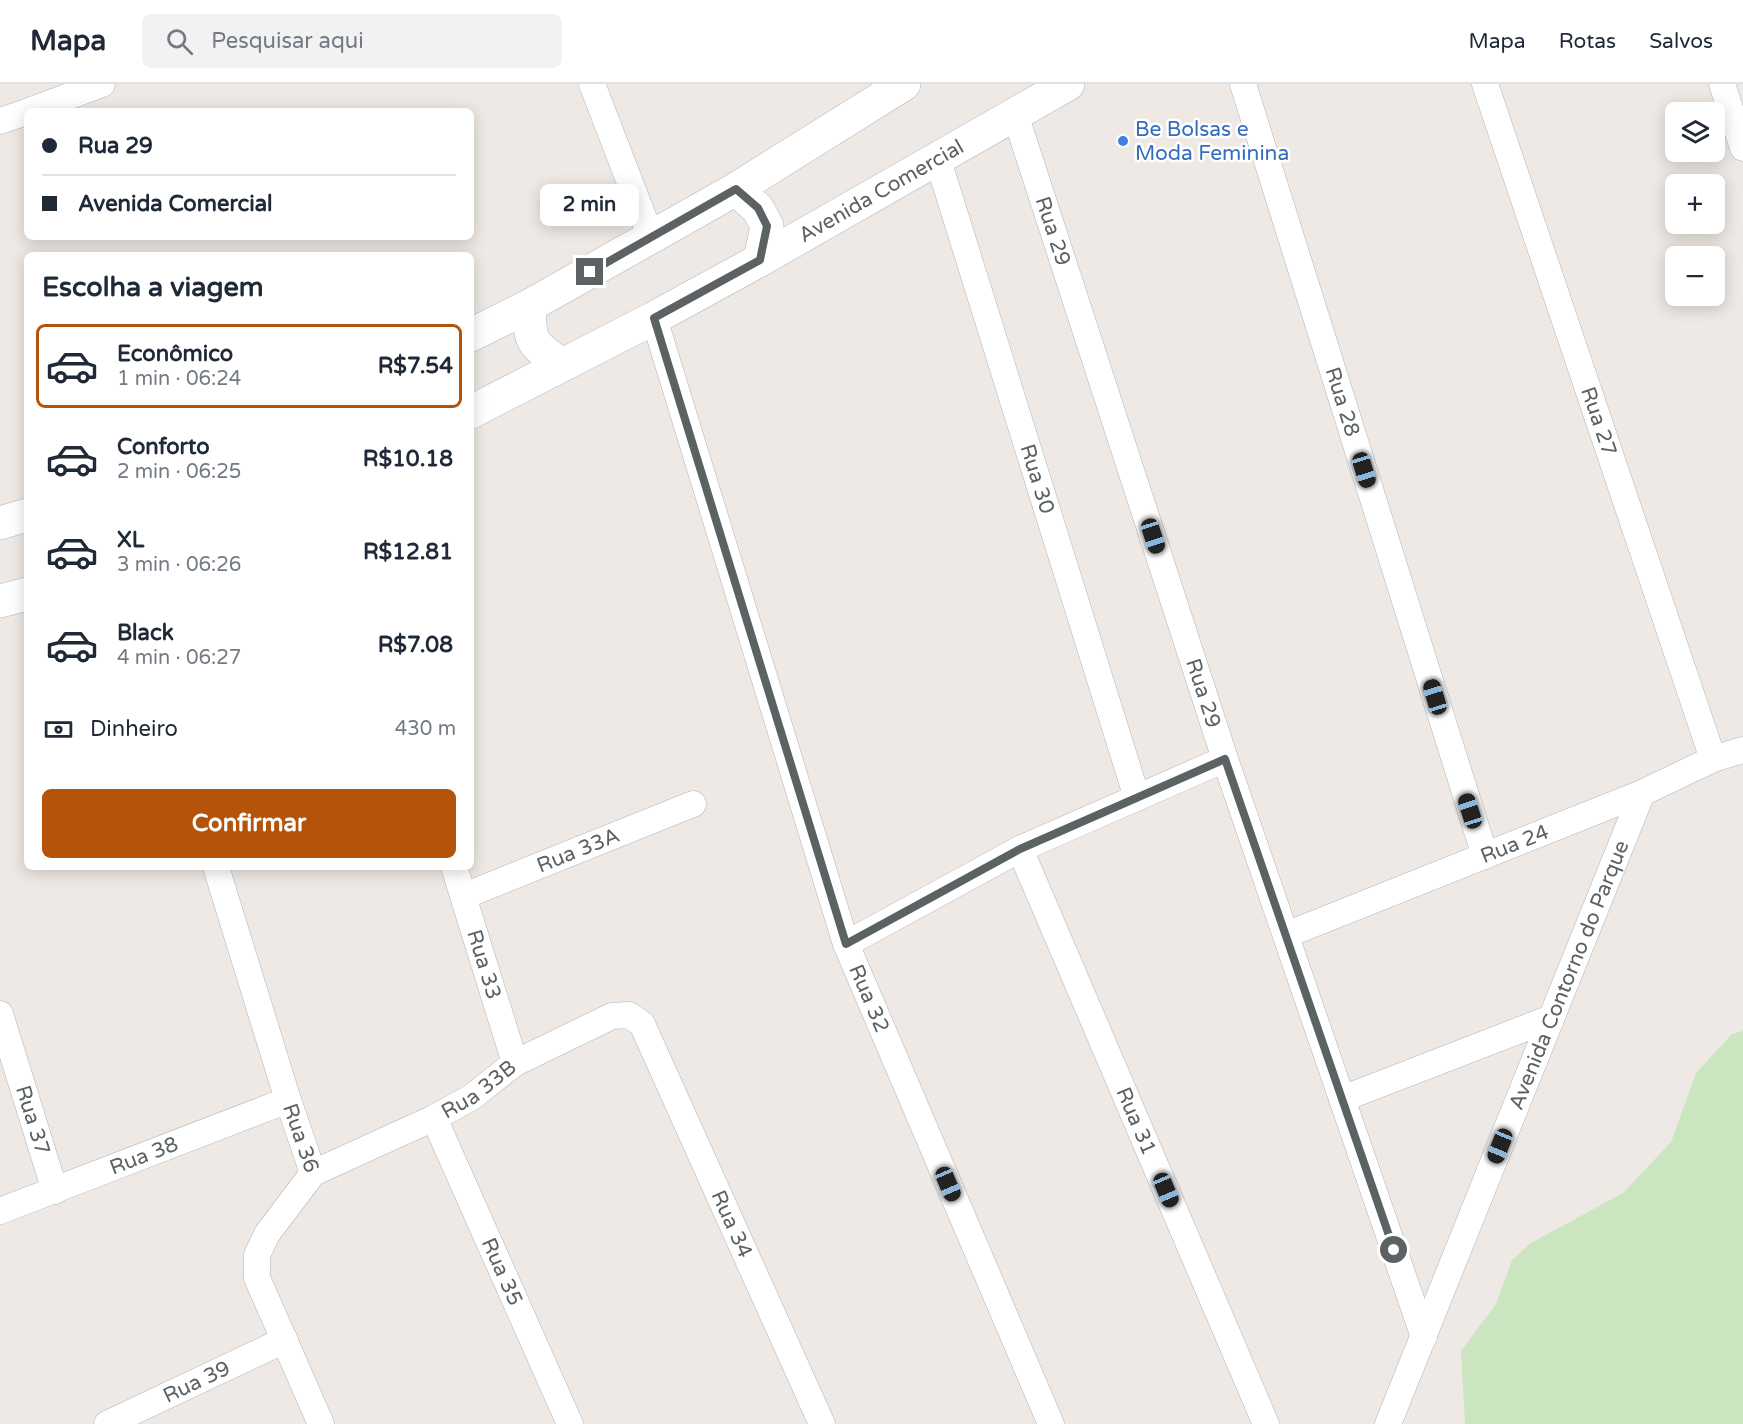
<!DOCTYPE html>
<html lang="pt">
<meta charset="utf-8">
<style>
body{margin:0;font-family:"Varela Round",sans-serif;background:#f2f2f3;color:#1f2937;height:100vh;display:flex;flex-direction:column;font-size:22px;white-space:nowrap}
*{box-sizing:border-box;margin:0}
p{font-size:20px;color:#747a83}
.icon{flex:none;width:33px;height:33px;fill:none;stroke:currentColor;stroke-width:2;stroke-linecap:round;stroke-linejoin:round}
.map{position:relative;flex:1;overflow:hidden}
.panel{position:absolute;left:24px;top:168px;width:450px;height:618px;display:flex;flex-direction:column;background:#fff;border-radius:9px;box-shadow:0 3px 15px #0003}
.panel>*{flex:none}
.guide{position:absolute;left:24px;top:24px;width:450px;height:132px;border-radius:9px;box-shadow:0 3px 15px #0003;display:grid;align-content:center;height:132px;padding:0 18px;background:#fff}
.tools{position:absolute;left:1665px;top:18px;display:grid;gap:12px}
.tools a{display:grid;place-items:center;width:60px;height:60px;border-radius:9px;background:#fff;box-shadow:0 3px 15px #0003;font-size:30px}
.end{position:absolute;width:27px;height:27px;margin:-14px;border:8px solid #5c6264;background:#fff;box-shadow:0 0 0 3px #fff}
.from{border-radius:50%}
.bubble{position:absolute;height:42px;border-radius:9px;background:#fff;box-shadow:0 3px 15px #0003;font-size:20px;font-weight:700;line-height:42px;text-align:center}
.car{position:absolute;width:18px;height:36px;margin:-18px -9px;border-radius:8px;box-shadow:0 0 4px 2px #0007;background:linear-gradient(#222 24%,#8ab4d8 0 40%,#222 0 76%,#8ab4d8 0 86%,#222 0)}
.guide b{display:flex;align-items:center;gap:21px;height:57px;font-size:22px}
.guide b+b{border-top:2px solid #e0e1e3}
.guide i{width:15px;height:15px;background:#1f2937}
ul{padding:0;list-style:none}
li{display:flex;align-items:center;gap:18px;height:84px;margin:0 12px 9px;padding:0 6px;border:3px solid transparent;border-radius:9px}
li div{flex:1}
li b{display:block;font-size:22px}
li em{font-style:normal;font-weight:700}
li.on{border-color:#b45309}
li>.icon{width:54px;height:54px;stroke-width:1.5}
h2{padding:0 18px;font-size:27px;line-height:72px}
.pay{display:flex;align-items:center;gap:15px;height:66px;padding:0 18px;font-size:22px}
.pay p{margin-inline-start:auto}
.cta{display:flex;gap:12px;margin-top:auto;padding:12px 18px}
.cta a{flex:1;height:69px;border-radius:9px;background:#b45309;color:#fff;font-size:24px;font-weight:700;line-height:69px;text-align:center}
header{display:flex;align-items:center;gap:36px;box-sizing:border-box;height:84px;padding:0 30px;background:#fff;border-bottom:2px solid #e0e1e3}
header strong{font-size:28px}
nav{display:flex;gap:33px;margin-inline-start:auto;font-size:21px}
.search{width:420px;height:54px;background:#f2f2f3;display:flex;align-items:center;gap:15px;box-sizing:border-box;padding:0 21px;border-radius:9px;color:#747a83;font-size:22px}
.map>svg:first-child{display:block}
.green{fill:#cce5c1}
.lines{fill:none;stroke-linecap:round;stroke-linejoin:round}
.street-casing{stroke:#b0b4b6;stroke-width:27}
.secondary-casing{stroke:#afb4b7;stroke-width:34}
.street{stroke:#fff;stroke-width:26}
.secondary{stroke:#fff;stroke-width:33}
.route{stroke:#5c6264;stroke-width:8}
.shop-dot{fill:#3f7fe0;stroke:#fff;stroke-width:2}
.labels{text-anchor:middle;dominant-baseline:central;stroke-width:5;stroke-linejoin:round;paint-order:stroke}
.shop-label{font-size:21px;fill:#366cbe;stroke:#fff;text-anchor:start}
.street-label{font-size:21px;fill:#5c6264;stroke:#fff}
</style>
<header>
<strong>Mapa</strong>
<div class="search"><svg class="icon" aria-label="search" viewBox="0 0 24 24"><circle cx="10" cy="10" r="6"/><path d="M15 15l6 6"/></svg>Pesquisar aqui</div>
<nav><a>Mapa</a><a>Rotas</a><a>Salvos</a></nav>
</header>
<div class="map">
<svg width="1743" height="1340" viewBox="0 0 1743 1340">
<rect width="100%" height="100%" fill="#eee9e4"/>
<path class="green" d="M1743,947V1340H1465L1461,1267L1496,1220L1512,1176L1531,1159L1623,1109L1671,1058L1696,989L1732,950Z"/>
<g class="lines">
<g class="street-casing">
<g id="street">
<path d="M592,0L651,153"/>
<path id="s1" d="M1243,0L1485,772"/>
<path id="s2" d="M1485,0L1713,675"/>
<path d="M1722,0L1743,64"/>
<path d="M29,27L102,0"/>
<path id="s3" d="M1015,30L1225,675L1424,1253"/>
<path d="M0,37L27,28"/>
<path id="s4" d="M938,76L1137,714"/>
<path id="s5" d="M654,234L846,860L1051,1340"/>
<path id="s6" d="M1020,765L1266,1340"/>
<path id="s7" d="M216,783L288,1016L313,1089L267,1150L257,1171V1194L321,1340"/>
<path id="s8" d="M454,783L515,979"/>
<path id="s9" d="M464,812L693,720"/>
<path id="s10" d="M1286,851L1642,709L1713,675L1743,666"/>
<path d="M846,860L1020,765L1225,675"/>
<path id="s11" d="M0,930L55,1107"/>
<path d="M1342,1015L1551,934"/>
<path id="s12" d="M434,1034L570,1340"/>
<path id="s13" d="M313,1089L434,1034L472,1013L515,979L612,932L629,931L642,940L822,1340"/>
<path id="s14" d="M0,1127L288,1016"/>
<path id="s15" d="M107,1340L285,1256"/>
<path id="s16" d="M1388,1340L1642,709"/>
</g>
</g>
<g class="secondary-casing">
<g id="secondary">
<path d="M736,105L758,125L767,142L760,176"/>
<path d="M529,222C530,260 531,259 562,281"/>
<path d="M471,251L529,222L736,105L904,0"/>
<path id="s17" d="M471,328L654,234L760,176L1068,0"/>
<path d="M0,439L27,431"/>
<path d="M0,517L27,510"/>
</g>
</g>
<use href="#street" class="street"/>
<use href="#secondary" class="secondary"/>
</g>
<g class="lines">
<path class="route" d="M590,188L736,105L758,124L767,142L760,176L654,234L846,860L1020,765L1225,675L1394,1166"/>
</g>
<circle class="shop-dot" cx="1123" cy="57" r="6"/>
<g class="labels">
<g class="shop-label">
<text x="1135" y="45">Be Bolsas e<tspan x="1135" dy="24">Moda Feminina</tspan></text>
</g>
<g class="street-label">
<text stroke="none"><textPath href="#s17" startOffset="466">Avenida Comercial</textPath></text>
<text stroke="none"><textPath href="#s3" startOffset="123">Rua 29</textPath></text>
<text stroke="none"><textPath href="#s1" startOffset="333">Rua 28</textPath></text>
<text stroke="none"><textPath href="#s2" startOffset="356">Rua 27</textPath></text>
<text stroke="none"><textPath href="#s4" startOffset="334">Rua 30</textPath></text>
<text stroke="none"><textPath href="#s3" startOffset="609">Rua 29</textPath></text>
<text stroke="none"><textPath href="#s10" startOffset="246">Rua 24</textPath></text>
<text stroke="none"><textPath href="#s9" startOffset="123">Rua 33A</textPath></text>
<text stroke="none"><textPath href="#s8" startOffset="102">Rua 33</textPath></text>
<text stroke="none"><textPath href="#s16" startOffset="484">Avenida Contorno do Parque</textPath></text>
<text stroke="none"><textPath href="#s5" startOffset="714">Rua 32</textPath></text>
<text stroke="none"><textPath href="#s13" startOffset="186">Rua 33B</textPath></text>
<text stroke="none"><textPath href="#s11" startOffset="111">Rua 37</textPath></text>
<text stroke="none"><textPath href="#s6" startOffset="296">Rua 31</textPath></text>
<text stroke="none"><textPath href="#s7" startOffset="284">Rua 36</textPath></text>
<text stroke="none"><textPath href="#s14" startOffset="154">Rua 38</textPath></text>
<text stroke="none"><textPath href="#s13" startOffset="591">Rua 34</textPath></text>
<text stroke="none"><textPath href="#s12" startOffset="168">Rua 35</textPath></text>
<text stroke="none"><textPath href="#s15" startOffset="99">Rua 39</textPath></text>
</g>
</g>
</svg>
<div class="tools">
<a><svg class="icon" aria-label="layers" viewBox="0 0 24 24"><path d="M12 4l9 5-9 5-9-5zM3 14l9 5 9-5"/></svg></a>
<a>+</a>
<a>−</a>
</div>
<i class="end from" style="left:1394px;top:1166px"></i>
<i class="end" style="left:590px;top:188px"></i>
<div class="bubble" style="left:540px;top:100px;width:99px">2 min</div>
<i class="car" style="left:1364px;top:386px;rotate:163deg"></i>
<i class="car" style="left:1153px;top:452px;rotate:162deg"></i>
<i class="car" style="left:1435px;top:613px;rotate:343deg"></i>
<i class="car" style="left:1470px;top:727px;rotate:342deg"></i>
<i class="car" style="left:1500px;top:1062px;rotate:202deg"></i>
<i class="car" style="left:948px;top:1100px;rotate:157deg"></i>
<i class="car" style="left:1166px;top:1106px;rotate:157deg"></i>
<div class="guide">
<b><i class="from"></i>Rua 29</b>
<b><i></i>Avenida Comercial</b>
</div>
<section class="panel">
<h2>Escolha a viagem</h2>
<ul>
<li class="on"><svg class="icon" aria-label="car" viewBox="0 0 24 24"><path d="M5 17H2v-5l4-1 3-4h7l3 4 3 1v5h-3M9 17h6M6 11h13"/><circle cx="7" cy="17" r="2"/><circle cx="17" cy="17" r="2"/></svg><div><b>Econômico</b><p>1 min · 06:24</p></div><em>R$7.54</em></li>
<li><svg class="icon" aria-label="car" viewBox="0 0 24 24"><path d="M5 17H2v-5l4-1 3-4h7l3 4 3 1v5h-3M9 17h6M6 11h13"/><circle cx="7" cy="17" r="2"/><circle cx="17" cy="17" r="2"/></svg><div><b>Conforto</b><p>2 min · 06:25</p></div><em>R$10.18</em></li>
<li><svg class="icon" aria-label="car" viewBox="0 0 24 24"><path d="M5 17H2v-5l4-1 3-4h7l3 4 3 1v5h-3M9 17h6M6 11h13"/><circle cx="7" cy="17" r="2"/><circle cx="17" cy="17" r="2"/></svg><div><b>XL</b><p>3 min · 06:26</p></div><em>R$12.81</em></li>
<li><svg class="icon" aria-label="car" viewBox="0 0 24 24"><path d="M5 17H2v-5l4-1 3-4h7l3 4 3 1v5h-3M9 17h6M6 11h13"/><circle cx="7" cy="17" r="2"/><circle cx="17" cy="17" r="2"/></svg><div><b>Black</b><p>4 min · 06:27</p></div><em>R$7.08</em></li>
</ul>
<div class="pay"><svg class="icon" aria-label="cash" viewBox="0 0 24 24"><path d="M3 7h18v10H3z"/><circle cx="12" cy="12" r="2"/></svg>Dinheiro<p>430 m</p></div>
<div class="cta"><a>Confirmar</a></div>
</section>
</div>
